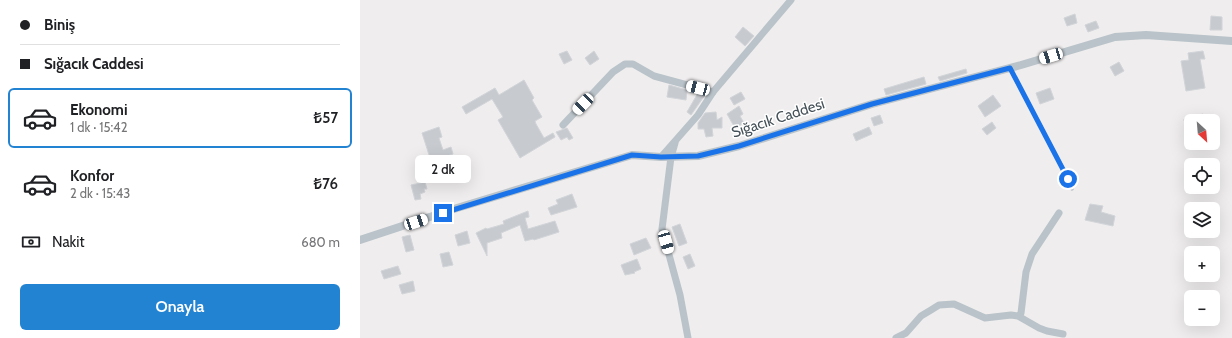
<!DOCTYPE html>
<html lang="tr">
<meta charset="utf-8">
<style>
body{margin:0;font-family:Cabin,sans-serif;background:#f6f6f6;color:#202124;height:100vh;display:flex;flex-direction:column;font-size:15px;white-space:nowrap}
*{box-sizing:border-box;margin:0}
p{font-size:13px;color:#757577}
.icon{flex:none;width:22px;height:22px;fill:none;stroke:currentColor;stroke-width:2;stroke-linecap:round;stroke-linejoin:round}
.map{position:relative;flex:1;overflow:hidden}
.side{display:flex;flex-direction:column;background:#fff;width:360px}
.side>*{flex:none}
.banner{display:grid;align-content:center;height:88px;padding:0 20px;background:#fff}
.needle{width:26px;rotate:154deg}
.fabs{position:absolute;left:824px;top:114px;display:grid;gap:8px}
.fabs a{display:grid;place-items:center;width:36px;height:36px;border-radius:6px;background:#fff;box-shadow:0 4px 16px #0002;font-size:20px}
.end{position:absolute;width:18px;height:18px;margin:-9px;border:5px solid #1a73e8;background:#fff;box-shadow:0 0 0 2px #fff}
.from{border-radius:50%}
.bubble{position:absolute;height:28px;border-radius:6px;background:#fff;box-shadow:0 4px 16px #0002;font-size:13px;font-weight:600;line-height:28px;text-align:center}
.car{position:absolute;width:12px;height:24px;margin:-12px -6px;border-radius:5px;box-shadow:0 0 3px 1px #0007;background:linear-gradient(#fff 24%,#345 0 40%,#fff 0 76%,#345 0 86%,#fff 0)}
.banner b{display:flex;align-items:center;gap:14px;height:38px;font-size:15px}
.banner b+b{border-top:1px solid #e0e0e0}
.banner i{width:10px;height:10px;background:#202124}
ul{padding:0;list-style:none}
li{display:flex;align-items:center;gap:12px;height:60px;margin:0 8px 6px;padding:0 12px;border:2px solid transparent;border-radius:6px}
li div{flex:1}
li b{display:block;font-size:15px}
li em{font-style:normal;font-weight:600}
li.selected{border-color:#2383d3}
li>.icon{width:36px;height:36px;stroke-width:1.5}
.pay{display:flex;align-items:center;gap:10px;height:44px;padding:0 20px;font-size:15px}
.pay p{margin-inline-start:auto}
.cta{display:flex;gap:8px;margin-top:auto;padding:8px 20px}
.cta a{flex:1;height:46px;border-radius:6px;background:#2383d3;color:#fff;font-size:16px;font-weight:600;line-height:46px;text-align:center}
main{display:flex;flex:1;min-height:0}
.map>svg:first-child{display:block}
.building{fill:#c7cacf;stroke:#d1d4d8}
.lines{fill:none;stroke-linecap:round;stroke-linejoin:round}
.service{stroke:#b9c3c9;stroke-width:3.5}
.minor{stroke:#b9c3c9;stroke-width:7}
.tertiary{stroke:#b9c3c9;stroke-width:8}
.route{stroke:#1a73e8;stroke-width:5}
.labels{text-anchor:middle;dominant-baseline:central;stroke-width:3;stroke-linejoin:round;paint-order:stroke}
.street-label{font-size:15px;fill:#465259;stroke:#fff}
</style>
<main>
<section class="side">
<div class="banner">
<b><i class="from"></i>Biniş</b>
<b><i></i>Sığacık Caddesi</b>
</div>
<ul>
<li class="selected"><svg class="icon" aria-label="car" viewBox="0 0 24 24"><path d="M5 17H2v-5l4-1 3-4h7l3 4 3 1v5h-3M9 17h6M6 11h13"/><circle cx="7" cy="17" r="2"/><circle cx="17" cy="17" r="2"/></svg><div><b>Ekonomi</b><p>1 dk · 15:42</p></div><em>₺57</em></li>
<li><svg class="icon" aria-label="car" viewBox="0 0 24 24"><path d="M5 17H2v-5l4-1 3-4h7l3 4 3 1v5h-3M9 17h6M6 11h13"/><circle cx="7" cy="17" r="2"/><circle cx="17" cy="17" r="2"/></svg><div><b>Konfor</b><p>2 dk · 15:43</p></div><em>₺76</em></li>
</ul>
<div class="pay"><svg class="icon" aria-label="cash" viewBox="0 0 24 24"><path d="M3 7h18v10H3z"/><circle cx="12" cy="12" r="2"/></svg>Nakit<p>680 m</p></div>
<div class="cta"><a>Onayla</a></div>
</section>
<div class="map">
<svg width="872" height="338" viewBox="0 0 872 338">
<rect width="100%" height="100%" fill="#efeded"/>
<g class="building">
<path d="M715,14L717,23L707,26L704,18Z"/>
<path d="M851,16L862,17V30H850Z"/>
<path d="M736,21L739,28L728,32L725,25Z"/>
<path d="M383,27L394,36L385,46L375,37Z"/>
<path d="M207,51L212,60L204,64L199,54Z"/>
<path d="M234,51L239,59L230,65L225,58Z"/>
<path d="M843,51L845,59H840L845,88L826,91L821,61L829,60L828,53Z"/>
<path d="M759,62L764,71L755,76L750,67Z"/>
<path d="M606,69L607,73L580,81L578,77Z"/>
<path d="M564,77L566,84L526,95L524,89Z"/>
<path d="M164,80L174,98L172,100L182,117L175,121L176,124L184,138L193,133L195,137L160,158L138,120L143,117L132,99L106,114L102,107L135,88L139,95Z"/>
<path d="M309,85L327,90L326,100L307,97Z"/>
<path d="M690,88L694,99L680,104L676,93Z"/>
<path d="M381,92L385,99L374,105L370,98Z"/>
<path d="M338,93L345,95L331,115L327,112Z"/>
<path d="M633,95L641,106L625,117L618,106Z"/>
<path d="M379,106L383,114L380,116L384,123L375,128L367,114Z"/>
<path d="M356,112L357,120L362,117V128H352L353,136L346,137L344,129H338V123L345,113Z"/>
<path d="M843,114L845,121H824V119Z"/>
<path d="M520,115L523,123L514,126L511,118Z"/>
<path d="M632,122L636,128L627,135L622,129Z"/>
<path d="M79,127L82,137L79,138L83,150L91,147L93,154L71,161L62,133Z"/>
<path d="M509,127L512,134L496,141L493,134Z"/>
<path d="M207,128L213,138L209,140L207,137L201,140L196,132Z"/>
<path d="M65,182L67,189H64L65,192L60,194L61,199L55,200L51,185Z"/>
<path d="M212,194L217,207L191,215L188,208L198,204L196,200Z"/>
<path d="M730,204L743,206L741,212L755,216L753,226L725,220Z"/>
<path d="M168,211L169,217L165,218L168,229L195,221L199,232L174,240L173,239L165,241L160,225L141,233L142,238L127,243V256L116,233L126,228L127,229L144,224L143,221Z"/>
<path d="M320,224L327,243L319,246L312,227Z"/>
<path d="M107,231L110,243L98,246L95,235Z"/>
<path d="M50,235L54,250L46,252L42,237Z"/>
<path d="M286,238L291,248L274,255L270,244Z"/>
<path d="M89,252L93,265L83,267L80,254Z"/>
<path d="M330,254L335,266L328,269L323,257Z"/>
<path d="M277,259L281,269L274,272L275,273L265,275L261,265Z"/>
<path d="M38,266L41,274L24,279L21,271Z"/>
<path d="M53,281L55,291L42,294L39,285Z"/>
</g>
<g class="lines">
<path class="service" d="M650,69L703,168L712,189"/>
<g class="minor">
<path d="M203,125L253,72L265,64H273L294,76L353,92"/>
<path d="M315,143L311,157L302,229L320,295L328,338"/>
<path d="M301,157L338,115L353,92L431,0"/>
<path d="M659,316L661,313L666,272L672,254L699,213"/>
<path d="M536,338L546,333L561,316L571,310L579,305L594,304L625,318L651,315L658,316L679,328L687,331L703,334"/>
</g>
<path class="tertiary" d="M0,240L97,208L272,155L301,157L338,156L379,146L512,104L661,65L755,37L786,35L872,41"/>
</g>
<g class="lines">
<path class="route" d="M83,213L272,155L301,157L338,156L379,146L512,104L650,68L708,179"/>
</g>
<g class="labels">
<g class="street-label">
<text transform="translate(418 118) rotate(-18)">Sığacık Caddesi</text>
</g>
</g>
</svg>
<div class="fabs">
<a><svg class="needle" viewBox="-14 -14 28 28"><path d="M0-13l5 13h-10z" fill="#e53935"/><path d="M0 13l5-13h-10z" fill="#757577"/></svg></a>
<a><svg class="icon" aria-label="locate" viewBox="0 0 24 24"><circle cx="12" cy="12" r="6"/><path d="M12 2v4M12 18v4M2 12h4M18 12h4"/></svg></a>
<a><svg class="icon" aria-label="layers" viewBox="0 0 24 24"><path d="M12 4l9 5-9 5-9-5zM3 14l9 5 9-5"/></svg></a>
<a>+</a>
<a>−</a>
</div>
<i class="end from" style="left:708px;top:179px"></i>
<i class="end" style="left:83px;top:213px"></i>
<div class="bubble" style="left:55px;top:155px;width:56px">2 dk</div>
<i class="car" style="left:691px;top:56px;rotate:253deg"></i>
<i class="car" style="left:338px;top:88px;rotate:285deg"></i>
<i class="car" style="left:223px;top:104px;rotate:224deg"></i>
<i class="car" style="left:56px;top:222px;rotate:72deg"></i>
<i class="car" style="left:306px;top:242px;rotate:164deg"></i>
</div>
</main>
